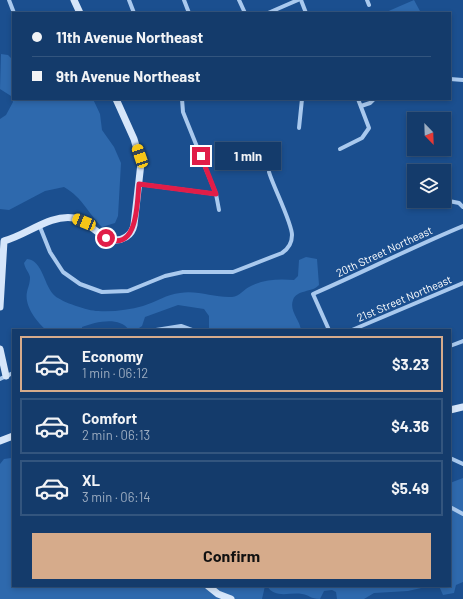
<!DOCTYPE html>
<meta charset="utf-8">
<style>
body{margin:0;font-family:Barlow,sans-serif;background:#214673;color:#f1f3f6;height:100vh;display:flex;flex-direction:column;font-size:15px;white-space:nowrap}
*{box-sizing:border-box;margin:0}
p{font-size:13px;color:#9dadc1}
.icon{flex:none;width:22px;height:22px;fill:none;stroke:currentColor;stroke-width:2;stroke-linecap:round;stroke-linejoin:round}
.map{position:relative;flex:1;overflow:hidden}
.drawer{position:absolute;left:12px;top:329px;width:439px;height:258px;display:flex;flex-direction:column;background:#143b6b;border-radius:0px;box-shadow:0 2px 6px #0003,0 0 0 1px #33557e}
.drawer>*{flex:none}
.hud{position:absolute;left:12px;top:12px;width:439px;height:88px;border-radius:0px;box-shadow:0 2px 6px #0003,0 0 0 1px #33557e;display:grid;align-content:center;height:88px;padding:0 20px;background:#143b6b}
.needle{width:26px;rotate:157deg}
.controls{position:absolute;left:407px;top:112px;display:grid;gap:8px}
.controls a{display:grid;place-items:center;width:44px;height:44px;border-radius:0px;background:#143b6b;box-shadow:0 2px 6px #0003,0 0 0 1px #33557e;font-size:20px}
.end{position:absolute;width:18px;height:18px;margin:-9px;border:5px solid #e11d48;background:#fff;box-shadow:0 0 0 2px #fff}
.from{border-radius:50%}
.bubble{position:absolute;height:28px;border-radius:0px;background:#143b6b;box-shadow:0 2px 6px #0003,0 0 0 1px #33557e;font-size:13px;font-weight:700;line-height:28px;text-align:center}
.car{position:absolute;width:12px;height:24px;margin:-12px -6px;border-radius:5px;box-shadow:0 0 3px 1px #0007;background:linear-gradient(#f5c518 24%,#345 0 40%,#f5c518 0 76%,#345 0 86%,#f5c518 0)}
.hud b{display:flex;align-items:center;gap:14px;height:38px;font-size:15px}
.hud b+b{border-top:1px solid #33557e}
.hud i{width:10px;height:10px;background:#f1f3f6}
ul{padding:7px 0 0;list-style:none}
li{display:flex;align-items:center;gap:12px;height:56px;margin:0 8px 6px;padding:0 12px;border:2px solid #33557e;border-radius:0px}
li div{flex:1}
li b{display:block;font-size:15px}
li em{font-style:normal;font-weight:700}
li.active{border-color:#d6ab8b}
li>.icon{width:36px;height:36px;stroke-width:1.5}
.primary-button{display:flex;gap:8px;margin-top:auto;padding:8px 20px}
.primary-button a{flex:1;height:46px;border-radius:0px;background:#d6ab8b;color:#111;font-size:16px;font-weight:700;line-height:46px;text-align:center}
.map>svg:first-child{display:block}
.green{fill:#2e69ad}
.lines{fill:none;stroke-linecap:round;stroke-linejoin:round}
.street{stroke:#a9c9ee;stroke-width:4}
.secondary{stroke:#d6e6fa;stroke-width:7}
.route{stroke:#e11d48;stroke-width:5}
.labels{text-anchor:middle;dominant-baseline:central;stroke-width:3;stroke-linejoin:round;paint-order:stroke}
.street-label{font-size:11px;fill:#fff;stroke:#1b4f8f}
</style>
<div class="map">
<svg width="463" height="599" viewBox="0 0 463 599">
<rect width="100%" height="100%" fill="#1b4f8f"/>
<g class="green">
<path d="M414,0L421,13H384Z"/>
<path d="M1,54L8,55L13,60V99H93L100,114L102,130L114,147L121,163L118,216L115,223L102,227C87,212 84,199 64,187L45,191L9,210L0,209V119L6,115L13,102L11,96L0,89Z"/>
<path d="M306,257L317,259L319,285C312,293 297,289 293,300C289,311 300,320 301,330H209V316L204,309L178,305L145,317L142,326L136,330H129C119,316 96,322 82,327V330H46C37,322 24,306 27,292C28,287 30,284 30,277C29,272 25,269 24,263L27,259C43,260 44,287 55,296C62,302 88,311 98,311C113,312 129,310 143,306C156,302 167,294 180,293C198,290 215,298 232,297C240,296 243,290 249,287C264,279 279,279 294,280L298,276L299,260Z"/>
<path d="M11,458L13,459V586H265L262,599H0V464L4,459Z"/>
<path d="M463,478V582L456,585L454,593L443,595L439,586H450V483Z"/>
<path d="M267,586H430L408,591L374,593L364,599H337L336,592L332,590L324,591L320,599C310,599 310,595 302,594C289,592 275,599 267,586Z"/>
</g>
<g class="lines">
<g class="street">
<path d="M9,0L14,13"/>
<path d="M129,0L134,13"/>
<path d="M184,0L189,13"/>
<path d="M239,0L245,13"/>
<path d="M301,0L306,13"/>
<path d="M367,0L369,5"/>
<path d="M268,13L298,0"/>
<path d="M450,79L463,80"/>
<path d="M182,99L183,112L216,194L219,210"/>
<path d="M361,106L370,103L374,99"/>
<path d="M299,128L302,99"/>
<path d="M340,149L362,138L369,128L358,99"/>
<path d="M139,184L216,194"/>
<path d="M444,200L459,203L463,207"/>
<path d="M40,227L50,252L63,272L80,284L102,292L128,291L165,276L183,272H233L282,253C288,249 292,243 292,235C292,223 273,186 269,172"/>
<path d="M156,330L181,326L192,330"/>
<path d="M329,330L313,294C364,272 412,247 463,226"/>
<path d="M352,330L463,283"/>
<path d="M450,346L463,341"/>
<path d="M0,379L13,373"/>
<path d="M450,458L463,464"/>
<path d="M450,507L463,514"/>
</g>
<g class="secondary">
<path d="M74,0L80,13"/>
<path d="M0,307L4,241C27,235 50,214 74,218C93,222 106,249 126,237C131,234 133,230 134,225L141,163L134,139L116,99"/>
<path d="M0,349L6,376"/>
<path d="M450,410L463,407"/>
<path d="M0,441L13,436"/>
<path d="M208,586L218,594L231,599"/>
</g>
</g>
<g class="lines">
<path class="route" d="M106,238C138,253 137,203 139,184L216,194L201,156"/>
</g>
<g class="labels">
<g class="street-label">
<text transform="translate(384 251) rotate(-25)">20th Street Northeast</text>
<text transform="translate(404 298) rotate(-23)">21st Street Northeast</text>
</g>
</g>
</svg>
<div class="controls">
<a><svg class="needle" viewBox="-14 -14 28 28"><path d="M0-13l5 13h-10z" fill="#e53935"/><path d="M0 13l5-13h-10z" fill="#9dadc1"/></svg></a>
<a><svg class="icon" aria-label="layers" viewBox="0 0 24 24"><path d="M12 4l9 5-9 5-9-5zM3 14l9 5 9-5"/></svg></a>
</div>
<i class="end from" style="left:106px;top:238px"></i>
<i class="end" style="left:201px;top:156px"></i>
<div class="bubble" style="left:215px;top:142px;width:66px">1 min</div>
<i class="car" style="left:140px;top:156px;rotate:341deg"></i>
<i class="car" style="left:84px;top:222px;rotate:292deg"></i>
<div class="hud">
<b><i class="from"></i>11th Avenue Northeast</b>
<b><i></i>9th Avenue Northeast</b>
</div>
<section class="drawer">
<ul>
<li class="active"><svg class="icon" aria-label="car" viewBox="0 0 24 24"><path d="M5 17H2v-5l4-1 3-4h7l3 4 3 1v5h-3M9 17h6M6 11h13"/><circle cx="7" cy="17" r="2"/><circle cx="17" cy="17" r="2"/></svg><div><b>Economy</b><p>1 min · 06:12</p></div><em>$3.23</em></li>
<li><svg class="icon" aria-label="car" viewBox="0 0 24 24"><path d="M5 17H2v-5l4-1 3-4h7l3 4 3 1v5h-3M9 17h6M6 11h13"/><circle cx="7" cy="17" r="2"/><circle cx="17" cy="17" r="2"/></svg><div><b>Comfort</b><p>2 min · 06:13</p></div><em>$4.36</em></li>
<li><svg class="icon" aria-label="car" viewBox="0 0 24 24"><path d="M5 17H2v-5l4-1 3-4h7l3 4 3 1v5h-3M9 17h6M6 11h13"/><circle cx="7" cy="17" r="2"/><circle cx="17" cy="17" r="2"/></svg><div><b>XL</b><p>3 min · 06:14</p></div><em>$5.49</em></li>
</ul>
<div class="primary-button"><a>Confirm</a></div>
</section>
</div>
